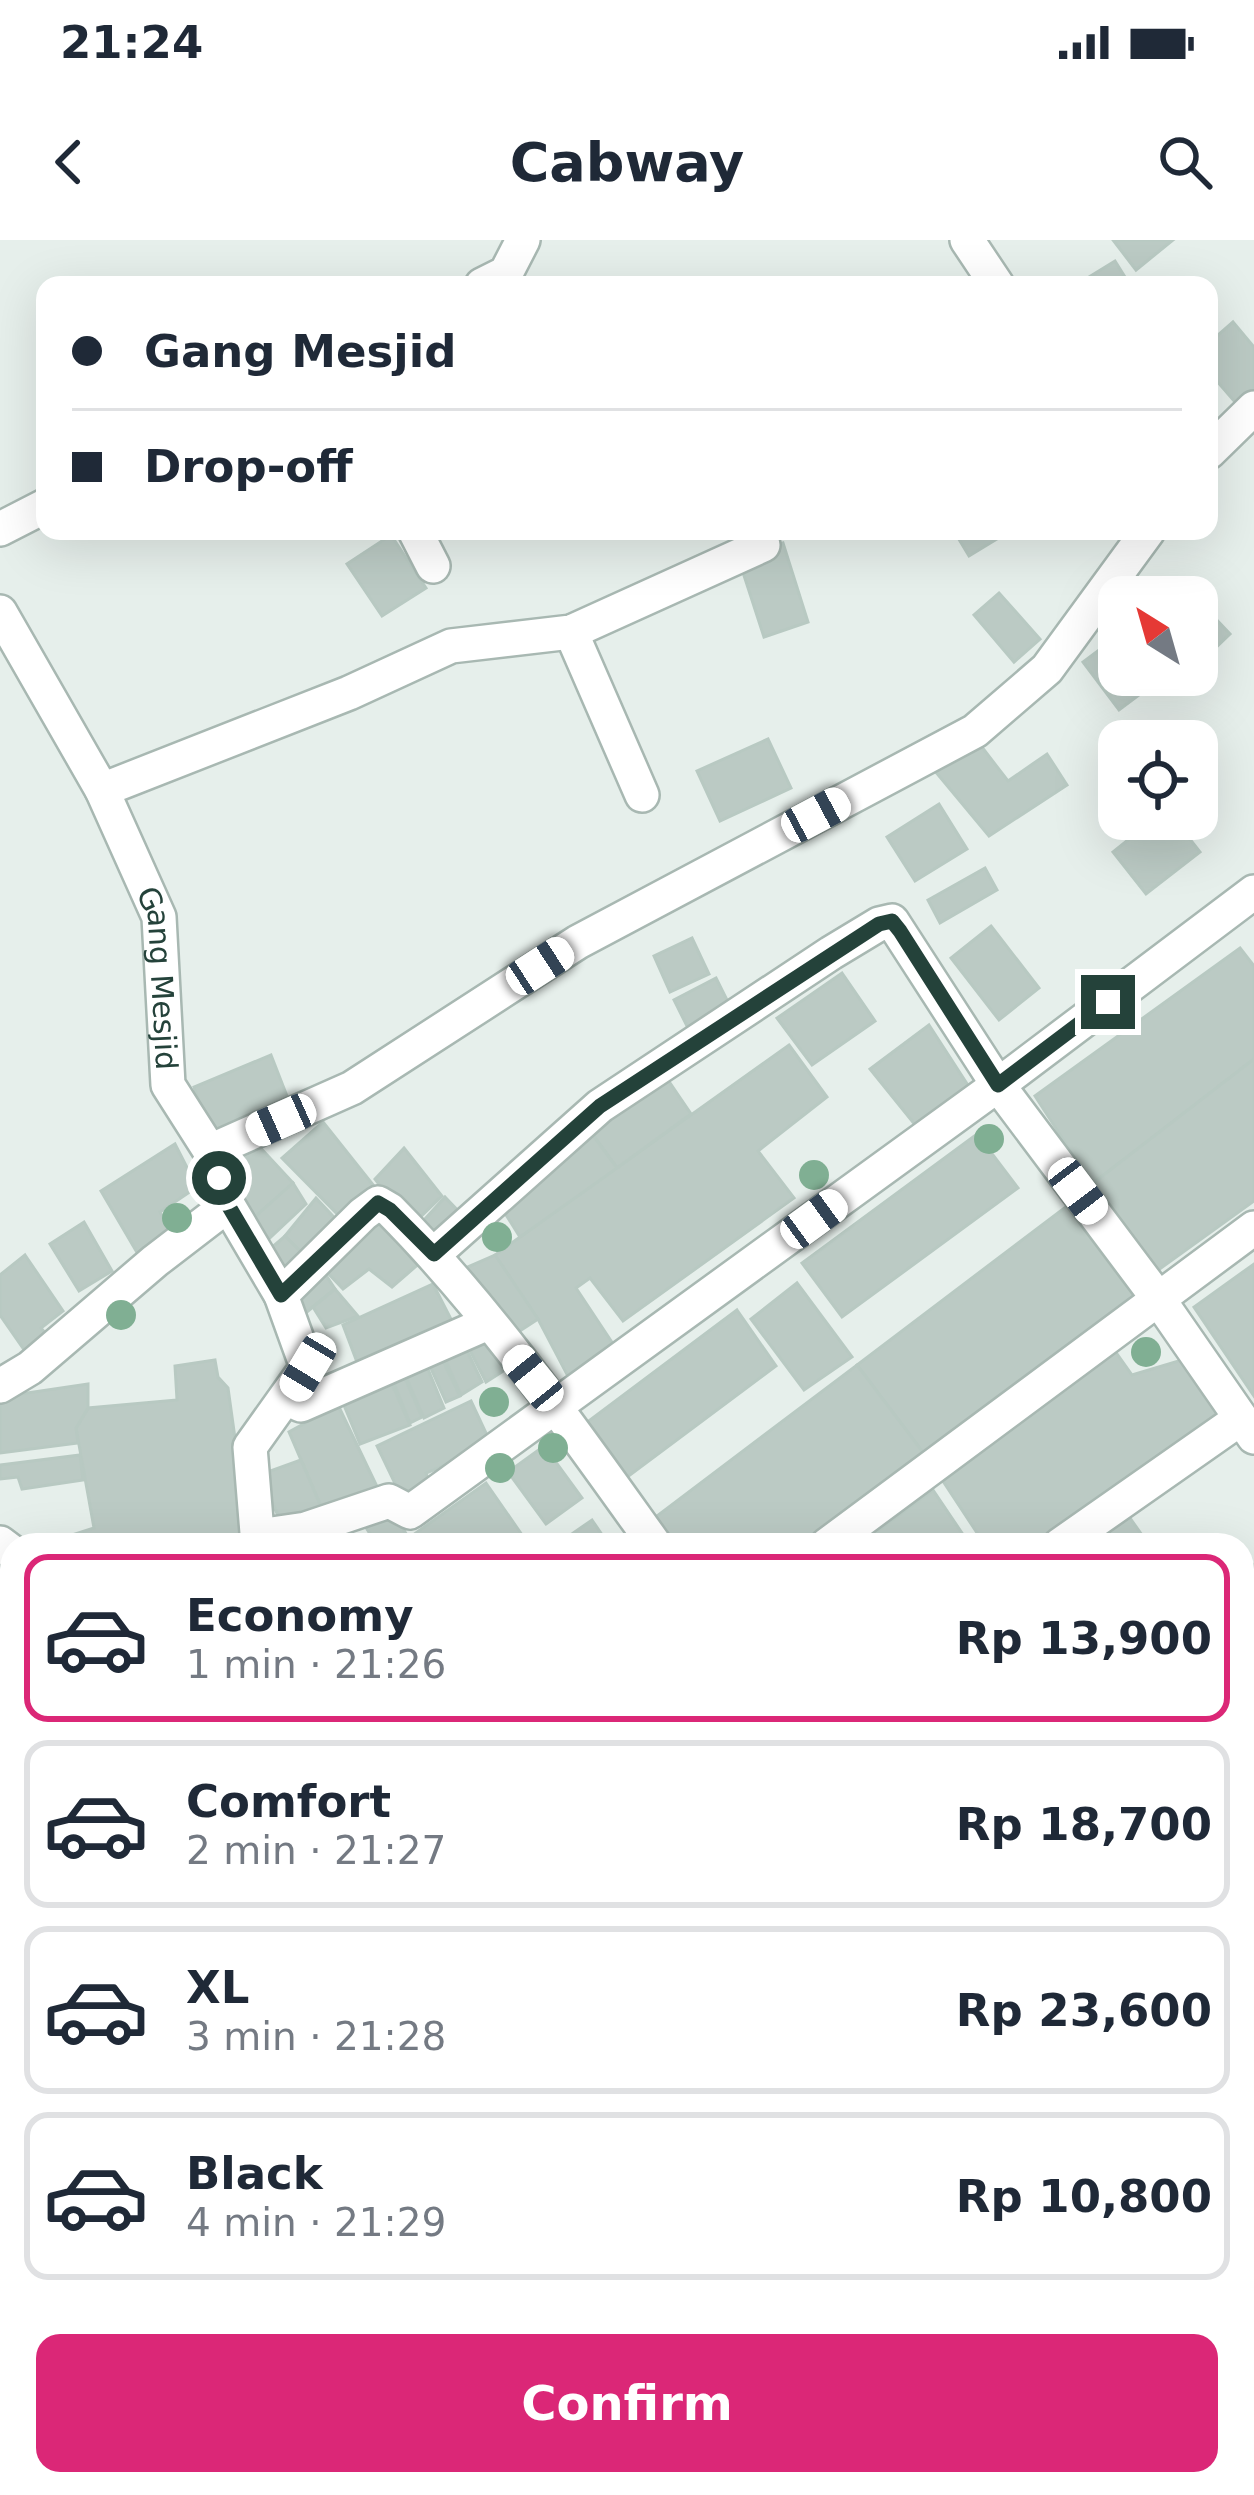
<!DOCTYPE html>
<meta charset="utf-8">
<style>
body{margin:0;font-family:"DejaVu Sans",sans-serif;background:#f2f2f3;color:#1f2937;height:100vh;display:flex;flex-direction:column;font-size:45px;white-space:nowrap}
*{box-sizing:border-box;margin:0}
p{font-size:39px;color:#747a83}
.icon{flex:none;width:66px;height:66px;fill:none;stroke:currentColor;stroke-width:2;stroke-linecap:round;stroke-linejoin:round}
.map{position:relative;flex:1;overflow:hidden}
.drawer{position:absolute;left:0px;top:1293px;width:1254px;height:963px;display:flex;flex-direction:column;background:#fff;border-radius:36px 36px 0 0;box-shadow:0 12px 48px #0002}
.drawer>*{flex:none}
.top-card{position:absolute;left:36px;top:36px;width:1182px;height:264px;border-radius:24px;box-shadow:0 12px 48px #0002;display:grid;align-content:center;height:264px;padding:0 36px;background:#fff}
.needle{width:78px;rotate:323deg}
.tools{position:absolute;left:1098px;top:336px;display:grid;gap:24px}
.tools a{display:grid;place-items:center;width:120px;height:120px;border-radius:24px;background:#fff;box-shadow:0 12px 48px #0002;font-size:60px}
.end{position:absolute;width:54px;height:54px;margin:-27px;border:15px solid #24423a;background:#fff;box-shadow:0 0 0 6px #fff}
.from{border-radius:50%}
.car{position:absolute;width:36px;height:72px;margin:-36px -18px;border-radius:15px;box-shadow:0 0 9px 3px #0007;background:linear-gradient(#fff 24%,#345 0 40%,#fff 0 76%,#345 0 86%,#fff 0)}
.top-card b{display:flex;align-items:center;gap:42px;height:114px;font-size:45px}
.top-card b+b{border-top:3px solid #e0e1e3}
.top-card i{width:30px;height:30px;background:#1f2937}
ul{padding:21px 0 0;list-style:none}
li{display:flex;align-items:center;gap:36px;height:168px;margin:0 24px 18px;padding:0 12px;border:6px solid #e0e1e3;border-radius:24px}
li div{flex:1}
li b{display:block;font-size:45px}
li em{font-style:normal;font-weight:600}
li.selected{border-color:#db2777}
li>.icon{width:108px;height:108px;stroke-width:1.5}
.button{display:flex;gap:24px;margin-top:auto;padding:24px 36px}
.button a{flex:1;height:138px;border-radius:24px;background:#db2777;color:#fff;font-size:48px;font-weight:600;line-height:138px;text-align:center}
.status{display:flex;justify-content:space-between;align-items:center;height:84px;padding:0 60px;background:#fff;direction:ltr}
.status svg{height:33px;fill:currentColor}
header{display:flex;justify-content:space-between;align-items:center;height:156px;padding:0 36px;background:#fff;font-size:54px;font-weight:600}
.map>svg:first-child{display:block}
.building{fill:#bbcac4;stroke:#b8c9c2;stroke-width:3}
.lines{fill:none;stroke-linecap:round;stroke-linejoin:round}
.street-casing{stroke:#a8b8b2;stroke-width:38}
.street{stroke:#fff;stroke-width:33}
.tree{fill:#80af93}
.route{stroke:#24423a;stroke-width:15}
.labels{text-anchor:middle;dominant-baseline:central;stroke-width:9;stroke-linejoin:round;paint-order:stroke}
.street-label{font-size:30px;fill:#24423a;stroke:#f7fbf9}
</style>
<div class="status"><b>21:24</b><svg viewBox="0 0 49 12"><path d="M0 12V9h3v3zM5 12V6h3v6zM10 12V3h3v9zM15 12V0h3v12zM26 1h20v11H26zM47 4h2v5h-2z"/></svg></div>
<header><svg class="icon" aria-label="back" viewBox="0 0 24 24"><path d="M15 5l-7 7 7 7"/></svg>Cabway<svg class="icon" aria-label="search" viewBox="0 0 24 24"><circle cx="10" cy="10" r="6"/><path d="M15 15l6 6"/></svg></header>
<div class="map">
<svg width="1254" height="2255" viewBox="0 0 1254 2255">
<rect width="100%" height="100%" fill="#e6efeb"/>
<g class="building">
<path d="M1113,0H1173L1136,30Z"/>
<path d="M1115,21L1130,45H1076Z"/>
<path d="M1233,82L1254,107V158L1241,169L1209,132V103Z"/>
<path d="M954,291H1010L969,316Z"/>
<path d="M391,295L426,348L382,376L347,324Z"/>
<path d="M783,303L808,382L764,397L738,317Z"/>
<path d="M999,353L1040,399L1014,422L974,375Z"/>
<path d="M1197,359L1230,394L1202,421L1197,416Z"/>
<path d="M1107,404L1119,420V435H1131L1143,452L1119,470L1083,422Z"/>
<path d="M768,499L791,548L720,581L697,531Z"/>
<path d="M978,502L1008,541L1047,514L1067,545L989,596L935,531Z"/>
<path d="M939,564L967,609L915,641L887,597Z"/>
<path d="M1154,579H1174L1200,612L1146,654L1113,612Z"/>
<path d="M985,628L997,650L940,683L928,660Z"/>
<path d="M991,686L1039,748L999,780L951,718Z"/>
<path d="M692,698L709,734L670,752L654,716Z"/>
<path d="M1240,708L1254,726V819L1092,944L1035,856Z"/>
<path d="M842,733L875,781L812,825L777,778Z"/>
<path d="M716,738L731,768L689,790L674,760Z"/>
<path d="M929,785L969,847L916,886L870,829Z"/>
<path d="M789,805L827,857L758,911L794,958L623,1081L590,1038L576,1048L615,1107L570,1140L538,1079L495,1015Z"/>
<path d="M271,815L292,869L213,901L194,847Z"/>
<path d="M1254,819V961L1154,1033L1092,944Z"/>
<path d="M668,840L691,874L617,928L589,890Z"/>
<path d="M323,882L378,951L344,981L282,918Z"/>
<path d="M589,890L617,928L520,997L498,962Z"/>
<path d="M977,894L1018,948L842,1077L802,1023Z"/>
<path d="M256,903L293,943L246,985L236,962L232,914Z"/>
<path d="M175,904L197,947L160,972L171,992L138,1014L101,951Z"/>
<path d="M404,908L442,956L411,986L375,939Z"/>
<path d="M293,943L306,964L259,1008L246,985Z"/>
<path d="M445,957L468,981L433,1010L415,990Z"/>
<path d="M316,958L344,988L310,1021L285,996Z"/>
<path d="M1067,966L1137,1060L925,1215L857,1125Z"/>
<path d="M381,968L429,1015L392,1047L369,1029L343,1049L323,1028Z"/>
<path d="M84,982L112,1031L79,1051L50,1004Z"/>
<path d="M285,996L310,1021L285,1046L263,1015Z"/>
<path d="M25,1015L63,1071L41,1088L50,1099L27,1114L0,1075V1035Z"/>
<path d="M495,1015L538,1079L509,1098L456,1032Z"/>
<path d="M1254,1024V1156L1194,1067Z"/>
<path d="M320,1026L335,1049L302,1076L290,1057Z"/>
<path d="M797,1043L852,1117L804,1150L751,1079Z"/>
<path d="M433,1044L455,1087L360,1130L343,1085Z"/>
<path d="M335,1049L358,1076L326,1088L313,1067Z"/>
<path d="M737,1070L776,1126L622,1241L582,1186Z"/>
<path d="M487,1086L508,1128L486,1142L463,1097Z"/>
<path d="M462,1100L482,1142L461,1155L441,1110Z"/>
<path d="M438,1110L460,1156L446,1162L425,1115Z"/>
<path d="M1115,1111L1132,1135L1182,1120L1227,1182L1051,1305H985L943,1241Z"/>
<path d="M423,1117L444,1168L424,1178L401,1126Z"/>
<path d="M215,1120L218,1137L228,1148L249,1299L217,1305H77L75,1294L94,1288L76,1188L88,1168L177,1160L175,1126Z"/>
<path d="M857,1125L925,1215L806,1305H672L653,1279Z"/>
<path d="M401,1129L422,1177L410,1183L390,1134Z"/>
<path d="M387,1133L410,1185L360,1204L339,1153Z"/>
<path d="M88,1144V1168L76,1188L78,1203L0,1213V1157Z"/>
<path d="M471,1161L492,1206L426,1233L430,1246L402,1258L377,1206Z"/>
<path d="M338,1165L381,1255L325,1276L289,1192Z"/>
<path d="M544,1206L582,1258L546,1284L508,1232Z"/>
<path d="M80,1215L83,1240L22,1249L18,1237L0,1239V1225Z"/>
<path d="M301,1220L325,1276L282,1284L259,1235Z"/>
<path d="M486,1243L529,1305H410L406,1300Z"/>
<path d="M933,1250L970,1305H858Z"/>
<path d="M390,1269L407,1295L404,1301L406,1305H377L365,1286Z"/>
<path d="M1125,1271L1149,1305H1075Z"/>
<path d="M592,1280L609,1305H556Z"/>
<path d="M1242,1310L1254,1326V1385L1249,1388L1245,1382L1242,1384Z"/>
<path d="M4,1322L12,1339V1383L0,1389V1324Z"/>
<path d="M0,1434L12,1456V1499L0,1506Z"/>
<path d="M1254,1483V1594L1242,1603V1492Z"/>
<path d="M12,1499V1579L6,1560L0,1562V1506Z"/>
<path d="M1242,1666L1254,1682V1745L1242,1754Z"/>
<path d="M0,1956L12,1988V2006L0,2010Z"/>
<path d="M12,2043V2091L0,2062V2048Z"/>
<path d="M12,2158V2202L0,2205V2161Z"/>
<path d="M1242,2163L1254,2181V2213L1242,2221Z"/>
<path d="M184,2244H229L231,2248L218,2255H191Z"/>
<path d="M491,2244H531L534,2250L520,2255H495Z"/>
<path d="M565,2244H604L607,2255H569Z"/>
<path d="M627,2244H690L691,2246L658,2255H630Z"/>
<path d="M872,2244H909L914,2255H877Z"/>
<path d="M934,2244H969L972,2255H937Z"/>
<path d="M1043,2244H1084L1085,2255H1044Z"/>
</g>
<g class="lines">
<g class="street-casing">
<g id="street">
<path d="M967,0L997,45"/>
<path d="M482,45L506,33L523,0"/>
<path d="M1209,212L1254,168"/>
<path d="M0,289L45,266"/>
<path d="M415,291L433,326"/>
<path id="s1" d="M0,372L102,550L159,677L168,845L210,911L228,965L281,1055L307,1127L250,1207L258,1305"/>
<path d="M571,392L642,555"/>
<path d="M102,550L349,453L451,406L571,392L763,305"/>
<path d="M210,911L352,848L578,702L975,491L1047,429L1148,291"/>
<path d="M434,1014L600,866L831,713L879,684L892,681L998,845L1157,1057L1254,1197"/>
<path d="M281,1055L363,974L378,963L390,970C490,1071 572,1189 655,1305"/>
<path d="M0,1146L30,1128L155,1021L228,965"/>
<path d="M288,1159L301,1165L488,1083"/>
<path d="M258,1296L306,1289L389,1261L410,1272L998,845L1254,652"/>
<path d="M0,1303L12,1312"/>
<path d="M827,1305L1254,988"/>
<path d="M1060,1305L1240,1179"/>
<path d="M1242,1409L1254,1400"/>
<path d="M0,1411L12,1404"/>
<path d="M1242,1651L1254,1668"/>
<path d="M1242,1765L1254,1756"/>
<path d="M1242,2036L1254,2028"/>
<path d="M1242,2147L1246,2152"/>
<path d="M17,2255L76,2244"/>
</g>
</g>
<use href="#street" class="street"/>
</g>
<g class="tree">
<circle cx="989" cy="899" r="15"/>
<circle cx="814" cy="935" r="15"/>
<circle cx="177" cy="978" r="15"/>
<circle cx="497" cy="997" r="15"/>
<circle cx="121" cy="1075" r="15"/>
<circle cx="1146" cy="1112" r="15"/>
<circle cx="494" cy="1162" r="15"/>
<circle cx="553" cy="1208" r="15"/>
<circle cx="500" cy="1228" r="15"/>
</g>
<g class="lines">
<path class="route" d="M219,938L228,965L281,1055L378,963L390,970L434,1014L600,866L879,684L892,681L900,691L998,845L1108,762"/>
</g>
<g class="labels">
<g class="street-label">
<text stroke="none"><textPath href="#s1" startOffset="405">Gang Mesjid</textPath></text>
</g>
</g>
</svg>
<div class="tools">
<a><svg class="needle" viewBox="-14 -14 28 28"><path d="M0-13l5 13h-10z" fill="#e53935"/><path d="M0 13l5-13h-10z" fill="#747a83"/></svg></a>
<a><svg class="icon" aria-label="locate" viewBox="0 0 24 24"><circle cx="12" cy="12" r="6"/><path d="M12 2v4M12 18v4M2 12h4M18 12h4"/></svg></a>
</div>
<i class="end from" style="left:219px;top:938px"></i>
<i class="end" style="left:1108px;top:762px"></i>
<i class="car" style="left:816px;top:575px;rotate:62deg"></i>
<i class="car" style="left:540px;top:726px;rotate:57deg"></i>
<i class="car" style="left:281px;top:880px;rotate:246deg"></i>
<i class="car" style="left:1078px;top:951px;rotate:143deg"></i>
<i class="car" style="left:814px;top:979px;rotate:54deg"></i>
<i class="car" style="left:308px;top:1127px;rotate:211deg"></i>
<i class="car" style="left:533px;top:1138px;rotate:321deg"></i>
<div class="top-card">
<b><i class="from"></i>Gang Mesjid</b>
<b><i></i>Drop-off</b>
</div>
<section class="drawer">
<ul>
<li class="selected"><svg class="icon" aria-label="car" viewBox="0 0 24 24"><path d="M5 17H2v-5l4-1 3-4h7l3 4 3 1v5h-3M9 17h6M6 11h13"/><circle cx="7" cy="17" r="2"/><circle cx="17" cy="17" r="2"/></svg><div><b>Economy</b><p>1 min · 21:26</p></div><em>Rp 13,900</em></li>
<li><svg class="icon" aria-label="car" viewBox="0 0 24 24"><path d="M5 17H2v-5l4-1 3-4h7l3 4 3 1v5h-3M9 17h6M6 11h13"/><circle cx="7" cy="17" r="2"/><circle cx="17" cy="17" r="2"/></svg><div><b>Comfort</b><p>2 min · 21:27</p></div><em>Rp 18,700</em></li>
<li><svg class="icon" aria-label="car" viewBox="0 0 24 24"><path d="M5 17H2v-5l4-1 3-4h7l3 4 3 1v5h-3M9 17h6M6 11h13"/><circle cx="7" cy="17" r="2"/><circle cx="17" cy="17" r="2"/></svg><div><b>XL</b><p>3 min · 21:28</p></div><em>Rp 23,600</em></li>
<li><svg class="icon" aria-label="car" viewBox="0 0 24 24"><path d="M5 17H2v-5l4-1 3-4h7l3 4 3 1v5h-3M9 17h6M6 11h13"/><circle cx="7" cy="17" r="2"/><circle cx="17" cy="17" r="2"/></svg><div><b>Black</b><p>4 min · 21:29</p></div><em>Rp 10,800</em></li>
</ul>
<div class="button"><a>Confirm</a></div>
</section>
</div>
